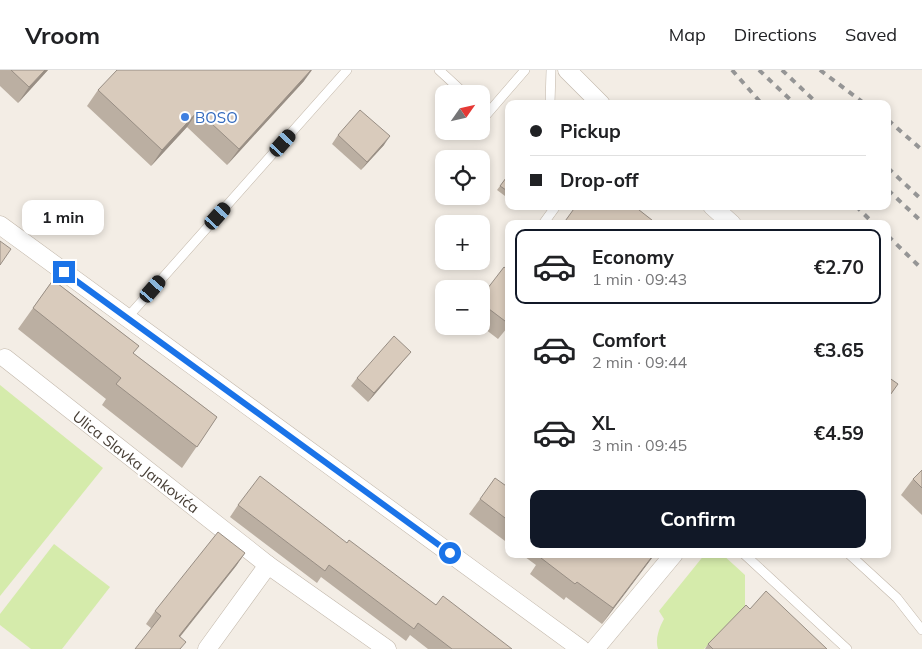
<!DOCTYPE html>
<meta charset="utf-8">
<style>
body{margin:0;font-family:Mulish,sans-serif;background:#f2f2f2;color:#202124;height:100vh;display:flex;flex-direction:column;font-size:19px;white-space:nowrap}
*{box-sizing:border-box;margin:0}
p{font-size:16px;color:#757577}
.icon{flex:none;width:28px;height:28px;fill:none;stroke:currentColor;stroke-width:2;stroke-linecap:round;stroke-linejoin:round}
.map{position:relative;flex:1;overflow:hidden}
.details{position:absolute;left:505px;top:150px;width:386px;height:338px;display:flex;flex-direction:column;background:#fff;border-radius:10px;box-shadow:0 2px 8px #0003}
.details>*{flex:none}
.hud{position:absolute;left:505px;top:30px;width:386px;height:110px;border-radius:10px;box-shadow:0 2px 8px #0003;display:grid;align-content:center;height:110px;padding:0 25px;background:#fff}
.needle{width:32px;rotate:56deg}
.fabs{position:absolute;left:435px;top:15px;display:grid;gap:10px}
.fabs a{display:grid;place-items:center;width:55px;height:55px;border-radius:10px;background:#fff;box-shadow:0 2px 8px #0003;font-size:25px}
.end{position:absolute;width:22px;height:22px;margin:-11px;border:6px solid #1a73e8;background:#fff;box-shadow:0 0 0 2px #fff}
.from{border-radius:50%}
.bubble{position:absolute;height:35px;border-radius:10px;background:#fff;box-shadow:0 2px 8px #0003;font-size:16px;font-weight:700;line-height:35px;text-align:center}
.car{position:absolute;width:15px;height:30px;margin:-15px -8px;border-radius:6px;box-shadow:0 0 4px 1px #0007;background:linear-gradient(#222 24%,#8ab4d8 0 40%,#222 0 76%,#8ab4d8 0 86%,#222 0)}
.hud b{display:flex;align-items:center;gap:18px;height:48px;font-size:19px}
.hud b+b{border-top:1px solid #e0e0e0}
.hud i{width:12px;height:12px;background:#202124}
ul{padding:9px 0 0;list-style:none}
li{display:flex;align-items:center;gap:15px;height:75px;margin:0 10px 8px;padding:0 15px;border:2px solid transparent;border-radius:10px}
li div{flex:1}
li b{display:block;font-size:19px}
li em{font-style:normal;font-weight:700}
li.current{border-color:#111827}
li>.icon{width:45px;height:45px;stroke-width:1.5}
.primary-button{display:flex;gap:10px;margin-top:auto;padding:10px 25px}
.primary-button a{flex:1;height:58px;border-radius:10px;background:#111827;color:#fff;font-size:20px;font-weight:700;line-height:58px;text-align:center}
header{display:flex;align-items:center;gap:30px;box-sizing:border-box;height:70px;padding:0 25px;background:#fff;border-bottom:1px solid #e0e0e0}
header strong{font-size:24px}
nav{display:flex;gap:28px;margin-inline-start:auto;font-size:18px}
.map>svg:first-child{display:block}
.green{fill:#d5ebab}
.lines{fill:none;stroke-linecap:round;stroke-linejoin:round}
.lane-casing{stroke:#c2b7aa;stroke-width:10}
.street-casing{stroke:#c2b7aa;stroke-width:19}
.lane{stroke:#fff;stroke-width:9}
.street{stroke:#fff;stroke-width:18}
.rail{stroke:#959595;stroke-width:4;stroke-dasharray:6 6;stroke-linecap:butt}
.wall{fill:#bbafa2}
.shaded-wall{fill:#988e84}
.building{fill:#d9cbbc;stroke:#988e84}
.route{stroke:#1a73e8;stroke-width:6}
.shop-dot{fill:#3f7fe0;stroke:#fff;stroke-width:2}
.labels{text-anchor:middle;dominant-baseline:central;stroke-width:4;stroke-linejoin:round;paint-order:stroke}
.shop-label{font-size:15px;fill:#366cbe;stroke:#fff;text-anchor:start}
.street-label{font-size:15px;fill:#463d34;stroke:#fff}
</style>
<header>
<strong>Vroom</strong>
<nav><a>Map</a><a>Directions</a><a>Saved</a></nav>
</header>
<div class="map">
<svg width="922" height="579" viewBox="0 0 922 579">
<rect width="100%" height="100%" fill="#f3ede5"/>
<g class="green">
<path d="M0,315L103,398L0,526Z"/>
<path d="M54,474L110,517L62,579H31L0,555V544Z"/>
<path d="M705,484H722L745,505V537L704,579H658C655,569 659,558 664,549L659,541Z"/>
</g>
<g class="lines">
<g class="lane-casing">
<g id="lane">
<path d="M439,0L465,24"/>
<path d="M550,34L551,0"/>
<path d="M481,39L487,44L525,0"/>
<path d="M543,154L556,136"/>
<path d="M127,248L347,0"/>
<path d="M744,484L847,579"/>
<path d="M849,484L897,528L922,560"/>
</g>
</g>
<g class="street-casing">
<g id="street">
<path d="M567,0L601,34"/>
<path d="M712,136L732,154"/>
<path d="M0,155L581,579"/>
<path d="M5,288L268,495L387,579"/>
<path d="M207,579L268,495"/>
<path d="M595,579L674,484"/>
</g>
</g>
<use href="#lane" class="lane"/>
<use href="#street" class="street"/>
<g class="rail">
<path d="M732,0L762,34"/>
<path d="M759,0L795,34"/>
<path d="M782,0L818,34"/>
<path d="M820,0L865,34"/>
<path d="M888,50L922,80"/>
<path d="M888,98L922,130"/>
<path d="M888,120L922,152"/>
<path d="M856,136L874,154"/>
<path d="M888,166L922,199"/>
</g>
</g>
<g class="wall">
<path d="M0,0H48L18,33L0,16Z"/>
<path d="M304,11L227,95L187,57L151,96L87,36L98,20Z"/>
<path d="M338,65L384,75L361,100L332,74Z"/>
<path d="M509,104V129L497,120Z"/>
<path d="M509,201V259L507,258L498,269L481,256V227Z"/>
<path d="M53,210L139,276L133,283L217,347L182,398L102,335L106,329L18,259Z"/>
<path d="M411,282L404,290L368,332L351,316L357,308Z"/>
<path d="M922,400V445L901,425L913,409Z"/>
<path d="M509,418V474L469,444L480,429Z"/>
<path d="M238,435L347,473L436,535L512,579H428L410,565L406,571L321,507L317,513L230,447Z"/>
<path d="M245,483L236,496L180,567L151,558L146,554L155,541Z"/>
<path d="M521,484H655L602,554L566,527L564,530L530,504L536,495Z"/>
<path d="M750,539L827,579H705L708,574Z"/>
</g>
<g class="shaded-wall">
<path d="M45,0H48L18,33L29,17Z"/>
<path d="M311,0H312L304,11L227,95L239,79Z"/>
<path d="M198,41L187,57L151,96L162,80Z"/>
<path d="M390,66L384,75L361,100L367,92Z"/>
<path d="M411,282L404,290L368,332L374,323Z"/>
<path d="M245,483L236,496L170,579L179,566Z"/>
<path d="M654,484H655L602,554L613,538Z"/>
</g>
<g class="building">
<path d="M11,0H45L29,17Z"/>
<path d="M117,0H311L239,79L198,41L162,80L98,20Z"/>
<path d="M360,40L390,66L367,92L338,65Z"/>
<path d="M509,104V122L500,116Z"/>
<path d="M576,136H634L657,154H563Z"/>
<path d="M0,171L11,179L0,195Z"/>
<path d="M504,197L509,201V254L481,233V227Z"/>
<path d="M53,210L139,276L133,283L217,347L197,377L116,314L121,308L33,238Z"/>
<path d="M394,266L411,282L374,323L357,308Z"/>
<path d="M888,307L898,314L888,328Z"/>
<path d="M922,400V418L913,409Z"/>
<path d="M260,406L347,473L349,470L436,535L443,526L512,579H452L418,553L414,559L329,495L325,501L238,435Z"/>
<path d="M495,408L509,418V451L480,429Z"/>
<path d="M218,462L245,483L179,566L186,572L180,579H135L161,546L155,541Z"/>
<path d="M544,484H654L613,538L577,512L575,514L541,488Z"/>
<path d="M766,521L827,579H713L708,574L746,535L750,539Z"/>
</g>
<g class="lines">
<path class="route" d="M64,202L450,483"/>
</g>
<circle class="shop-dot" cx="185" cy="47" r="5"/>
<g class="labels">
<g class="shop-label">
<text x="195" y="47">BOSO</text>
</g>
<g class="street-label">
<text transform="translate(136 392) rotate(38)">Ulica Slavka Jankovića</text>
</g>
</g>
</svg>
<div class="fabs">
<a><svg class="needle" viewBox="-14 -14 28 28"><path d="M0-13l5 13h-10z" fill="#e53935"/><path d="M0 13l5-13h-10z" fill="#757577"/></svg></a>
<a><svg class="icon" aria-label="locate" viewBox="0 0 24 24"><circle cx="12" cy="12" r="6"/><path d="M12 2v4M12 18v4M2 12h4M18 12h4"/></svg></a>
<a>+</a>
<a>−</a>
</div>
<i class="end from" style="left:450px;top:483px"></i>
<i class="end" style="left:64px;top:202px"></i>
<div class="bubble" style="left:22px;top:130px;width:82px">1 min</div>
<i class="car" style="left:283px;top:73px;rotate:42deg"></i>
<i class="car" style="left:218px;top:146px;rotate:42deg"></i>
<i class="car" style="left:153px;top:219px;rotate:41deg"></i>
<div class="hud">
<b><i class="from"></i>Pickup</b>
<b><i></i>Drop-off</b>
</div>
<section class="details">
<ul>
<li class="current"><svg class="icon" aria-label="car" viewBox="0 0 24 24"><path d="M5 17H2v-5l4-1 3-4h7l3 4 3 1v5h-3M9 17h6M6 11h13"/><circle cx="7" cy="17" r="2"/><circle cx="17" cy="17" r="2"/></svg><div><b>Economy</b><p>1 min · 09:43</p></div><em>€2.70</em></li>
<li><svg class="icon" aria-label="car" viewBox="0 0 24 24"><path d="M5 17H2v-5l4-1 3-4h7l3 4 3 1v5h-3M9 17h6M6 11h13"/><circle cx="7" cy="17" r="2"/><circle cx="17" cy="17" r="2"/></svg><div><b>Comfort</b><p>2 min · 09:44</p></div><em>€3.65</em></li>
<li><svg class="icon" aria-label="car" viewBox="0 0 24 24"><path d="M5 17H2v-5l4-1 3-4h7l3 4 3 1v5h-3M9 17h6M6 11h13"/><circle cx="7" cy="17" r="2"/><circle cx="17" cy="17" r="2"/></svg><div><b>XL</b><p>3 min · 09:45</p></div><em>€4.59</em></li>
</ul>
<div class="primary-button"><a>Confirm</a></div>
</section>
</div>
